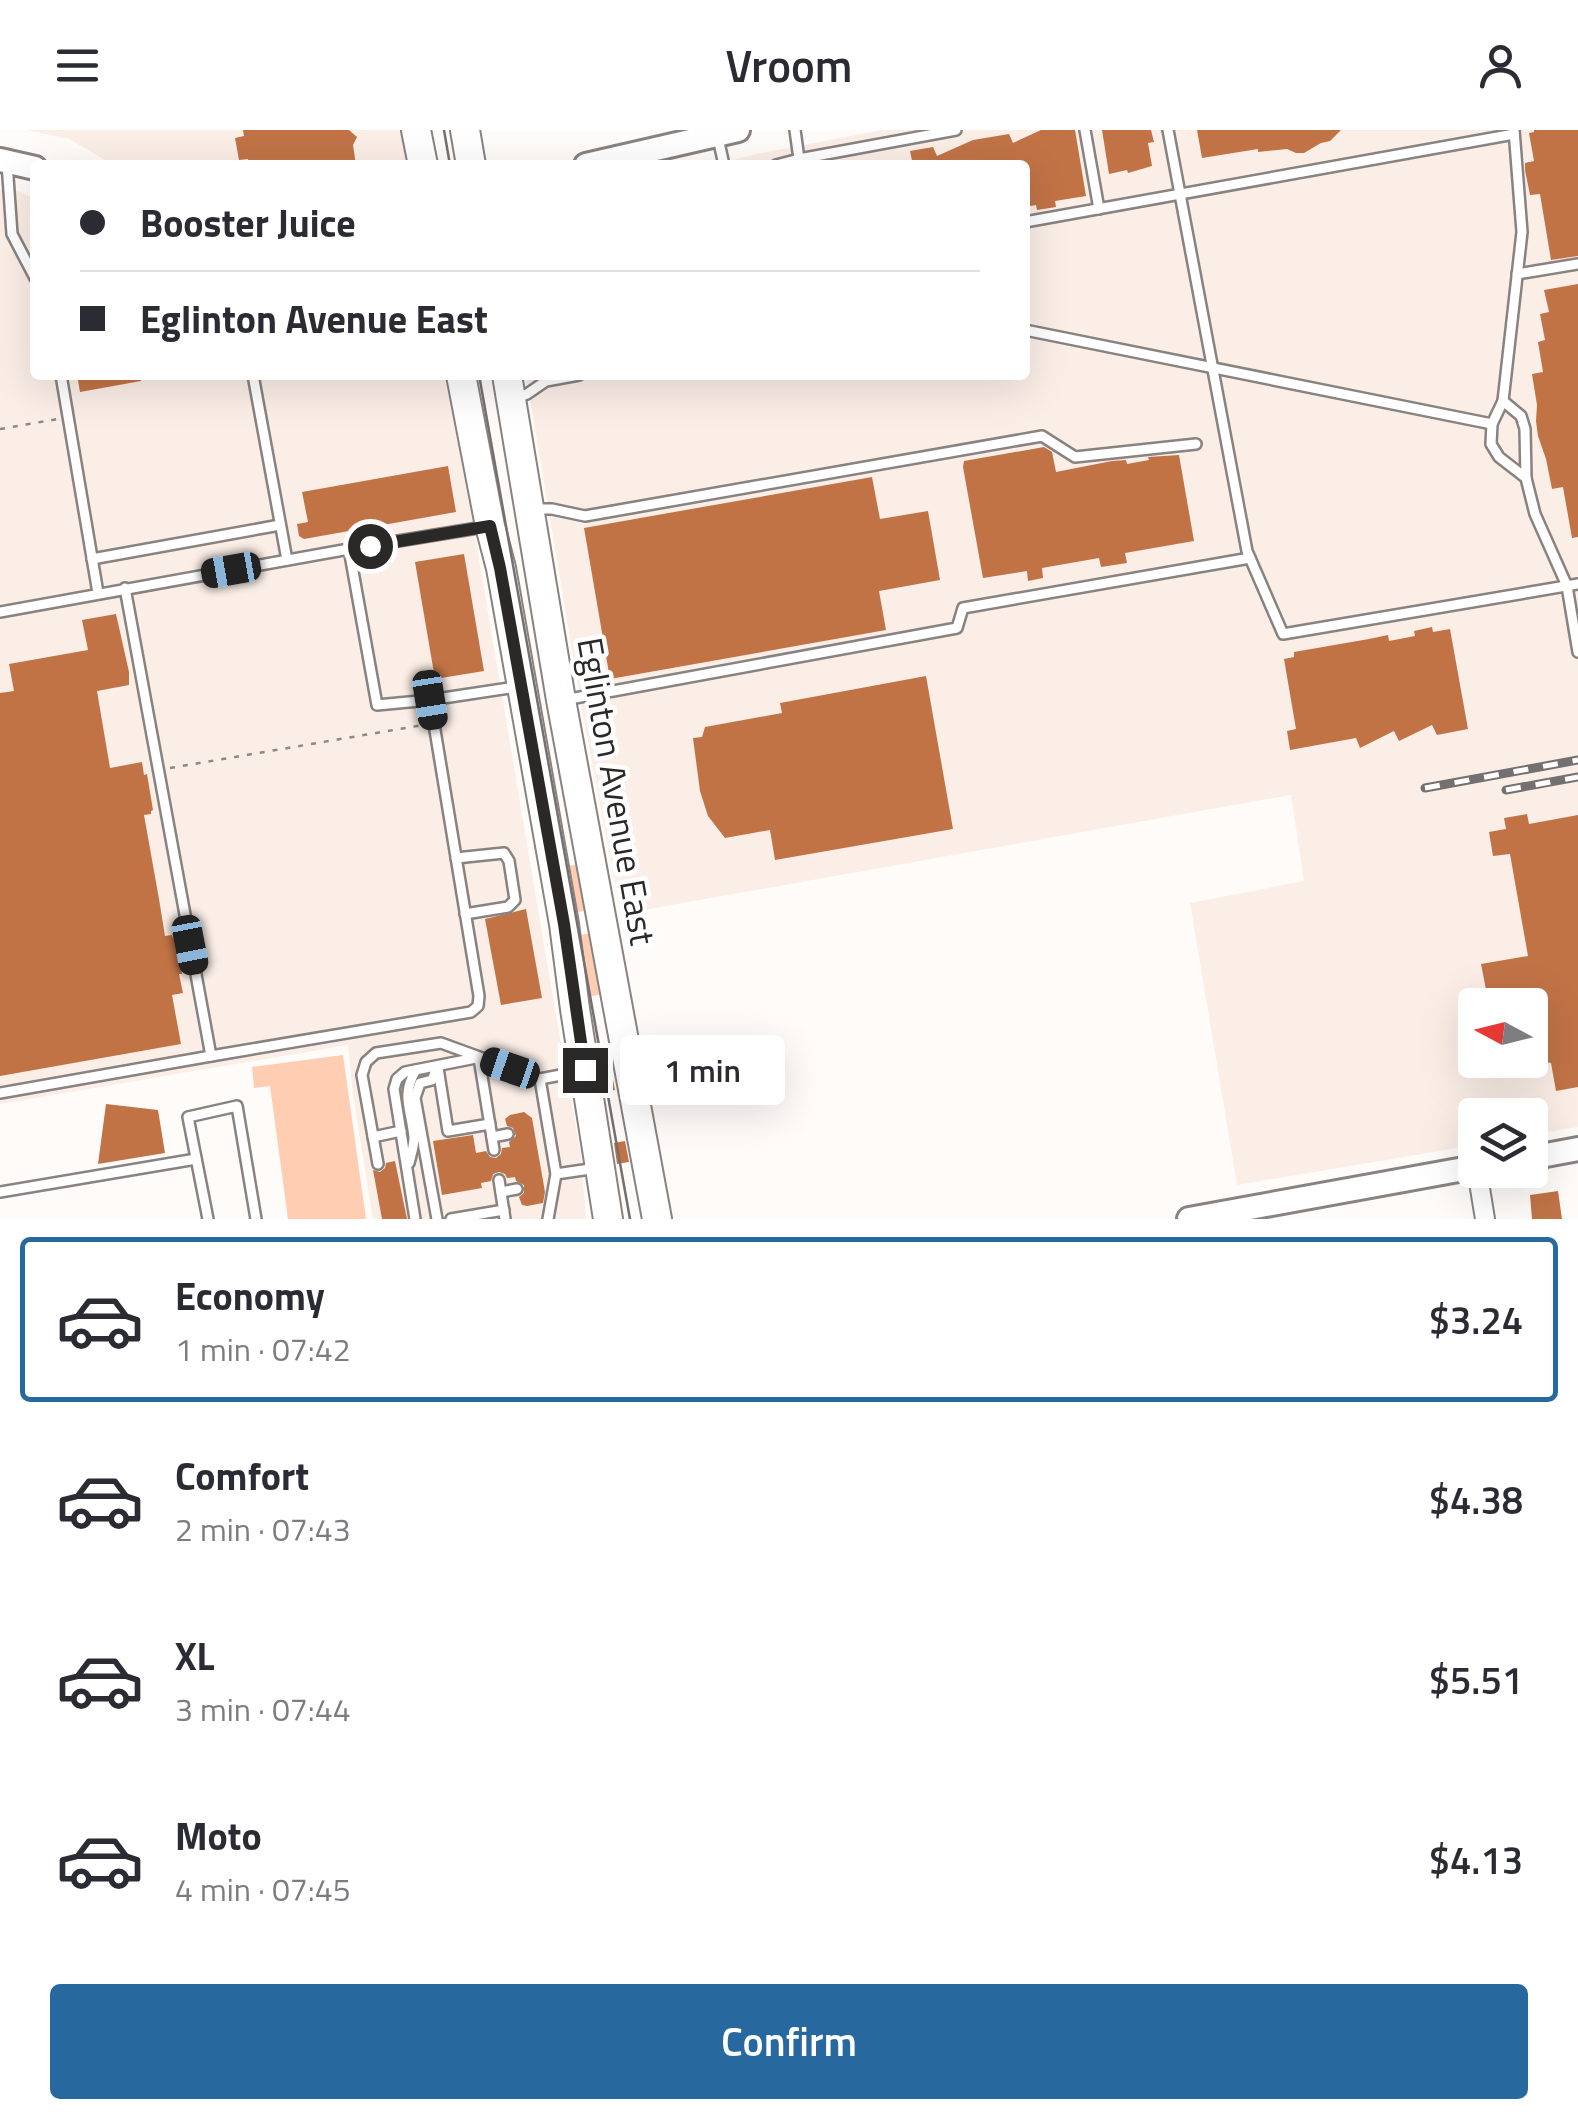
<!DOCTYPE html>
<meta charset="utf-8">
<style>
body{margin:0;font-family:"Titillium Web",sans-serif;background:#f7f7f7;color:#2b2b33;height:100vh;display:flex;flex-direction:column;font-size:38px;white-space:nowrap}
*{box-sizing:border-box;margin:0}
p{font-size:32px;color:#7c7c81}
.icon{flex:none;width:55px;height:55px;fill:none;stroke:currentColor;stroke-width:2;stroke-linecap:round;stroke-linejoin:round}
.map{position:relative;height:1089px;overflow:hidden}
.drawer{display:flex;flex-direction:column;background:#fff;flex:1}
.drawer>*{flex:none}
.banner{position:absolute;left:30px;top:30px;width:1000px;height:220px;border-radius:10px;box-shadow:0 10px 40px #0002;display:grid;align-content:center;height:220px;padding:0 50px;background:#fff}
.needle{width:65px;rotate:277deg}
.controls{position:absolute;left:1458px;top:858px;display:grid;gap:20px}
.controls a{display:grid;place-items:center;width:90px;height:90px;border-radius:10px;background:#fff;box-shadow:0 10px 40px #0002;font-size:50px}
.end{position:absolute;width:45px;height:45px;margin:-22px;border:12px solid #2b2928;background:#fff;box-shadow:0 0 0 5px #fff}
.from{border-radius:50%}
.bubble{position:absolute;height:70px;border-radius:10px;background:#fff;box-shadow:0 10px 40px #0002;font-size:32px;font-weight:600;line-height:70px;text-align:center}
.car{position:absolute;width:30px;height:60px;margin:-30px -15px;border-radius:12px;box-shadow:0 0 8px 2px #0007;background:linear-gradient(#222 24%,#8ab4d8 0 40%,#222 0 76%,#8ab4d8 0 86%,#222 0)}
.banner b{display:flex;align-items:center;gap:35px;height:95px;font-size:38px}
.banner b+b{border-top:2px solid #e1e1e2}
.banner i{width:25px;height:25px;background:#2b2b33}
ul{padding:18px 0 0;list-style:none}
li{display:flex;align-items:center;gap:30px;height:165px;margin:0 20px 15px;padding:0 30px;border:5px solid transparent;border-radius:10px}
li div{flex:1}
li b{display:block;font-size:38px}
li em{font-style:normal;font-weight:600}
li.selected{border-color:#27689e}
li>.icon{width:90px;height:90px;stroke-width:1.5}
.action{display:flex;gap:20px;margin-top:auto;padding:20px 50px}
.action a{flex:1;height:115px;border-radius:10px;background:#27689e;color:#fff;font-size:40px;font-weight:600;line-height:115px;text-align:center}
header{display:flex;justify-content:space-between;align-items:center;height:130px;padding:0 50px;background:#fff;font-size:45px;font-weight:600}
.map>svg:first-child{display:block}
.built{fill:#fbeee7;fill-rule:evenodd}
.green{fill:#ffcdb2}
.building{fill:#c17346}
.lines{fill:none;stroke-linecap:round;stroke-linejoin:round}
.lane-casing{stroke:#888381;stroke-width:14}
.street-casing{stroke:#888381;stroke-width:22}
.secondary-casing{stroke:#888381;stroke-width:28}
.primary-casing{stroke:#888381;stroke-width:32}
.path{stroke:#8b8987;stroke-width:2.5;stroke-dasharray:5 8;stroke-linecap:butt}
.lane{stroke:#fff;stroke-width:9}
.street{stroke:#fff;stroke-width:18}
.secondary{stroke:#fff;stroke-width:22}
.primary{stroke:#fff;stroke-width:28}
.tram{stroke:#73706f;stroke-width:2.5}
.rail-casing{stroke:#73706f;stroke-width:9}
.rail{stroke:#fff;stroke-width:5;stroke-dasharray:15;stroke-linecap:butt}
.route{stroke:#2b2928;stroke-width:12}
.labels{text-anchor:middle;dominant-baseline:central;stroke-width:9;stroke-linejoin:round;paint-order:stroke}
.street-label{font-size:35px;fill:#2b2928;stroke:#fff}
</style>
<header><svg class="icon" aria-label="menu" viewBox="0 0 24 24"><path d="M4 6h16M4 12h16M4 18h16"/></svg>Vroom<svg class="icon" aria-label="person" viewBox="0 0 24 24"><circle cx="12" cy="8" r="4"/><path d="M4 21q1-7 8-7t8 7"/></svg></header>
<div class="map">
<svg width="1578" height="1089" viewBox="0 0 1578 1089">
<rect width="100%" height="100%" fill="#fffbf9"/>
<g class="built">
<path d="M26,0H402L409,35H114L69,9Z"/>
<path d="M882,0H1578V997L1530,1005V985H1475V1015L1237,1055L1190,773L1304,751L1291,665L621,784L582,580L526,245H1025V35H712L757,24ZM1475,875H1530V930H1475Z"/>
<path d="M0,59L18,61L35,69V245H448L555,880L580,1019L586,1089H373L353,965L348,915L0,974Z"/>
</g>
<g class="green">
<path d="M582,734L590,780L570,783L561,737Z"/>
<path d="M592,803L603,864L587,867L591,890L585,891L575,806Z"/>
<path d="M343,925L366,1089H288L270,956L254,958L252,937Z"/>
</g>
<g class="building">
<path d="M243,0H349L357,7L353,15L356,35H249L248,29L239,30L235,8L244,6Z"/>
<path d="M1041,0H1075L1086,66L1055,71L1056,77L1037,80L1036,75L1025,77V35H913L910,21L933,17L937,26L973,10L1009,4L1013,13Z"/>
<path d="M1102,0H1151L1154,12L1148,13L1152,36L1128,43L1127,40L1109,44Z"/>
<path d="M1197,0H1341L1330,11L1321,13L1304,23H1296L1287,19L1258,22V19L1202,28Z"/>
<path d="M1534,0H1578V126L1551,130L1540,64L1530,65L1525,40V33L1534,31L1529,3L1534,2Z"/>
<path d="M1578,154V407L1572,408L1563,357L1552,359L1546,329L1538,306L1536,291L1537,275L1532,244L1543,242L1538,212L1545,210L1540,184L1549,182L1544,160Z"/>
<path d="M77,245H140L141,251L80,262Z"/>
<path d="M1044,317L1052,322L1056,342L1112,331L1126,330L1127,334L1149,330L1148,327L1179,325L1194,411L1125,423L1127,433L1101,437L1099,428L1042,438L1043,448L1028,451L1027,441L983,448L963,337L964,331Z"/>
<path d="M448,336L456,382L304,409L299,406L297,394L308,392L302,362Z"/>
<path d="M872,347L880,389L928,381L940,450L879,461L886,500L610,549L584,398Z"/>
<path d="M464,424L484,541L435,549L415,432Z"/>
<path d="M116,484L129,542V555L97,561L110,638L142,632L144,645L147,644L153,680L151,681V684L144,685L159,769L165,806L172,805L173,808H176L182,844H179L183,863L172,865L181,914L0,946V563L14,561L9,534L88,520L82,490Z"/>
<path d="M1432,497L1433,502L1450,499L1468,599L1437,605L1432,595L1399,611L1394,601L1360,618L1356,608L1290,620L1287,601L1296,599L1284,529L1294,527V522L1369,509L1388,505L1389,511L1415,506L1414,501Z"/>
<path d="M926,546L953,699L775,730L770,700L725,708L708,686L700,661L693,608L702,607L705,597L782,583L780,573Z"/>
<path d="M1527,684L1529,694L1578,685V957L1556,961L1551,933L1545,932L1537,886L1530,887V875H1489L1481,834L1528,826L1510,724L1493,726L1489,702L1506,699L1504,688Z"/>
<path d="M526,779L542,868L501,875L485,789Z"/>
<path d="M611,939L615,960L606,962L602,941Z"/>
<path d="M106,974L158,980L165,1023L98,1034Z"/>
<path d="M524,982L532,988L545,1062L543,1073L527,1076L522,1075L519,1067L524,1063V1055L516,1051L515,1047L507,1048L505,1044L499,1042L493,1044L491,1051L481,1053L482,1058L442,1065L433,1011L473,1005L476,1023L486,1021L490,1027L496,1028L501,1024L502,1018L510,1017L509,1012L516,1006L513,998L507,996L505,989L510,985Z"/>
<path d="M625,1011L629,1032L617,1034L614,1013Z"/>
<path d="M395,1031L407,1089H382L373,1040L380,1042L385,1038L386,1033Z"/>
<path d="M1558,1061L1562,1089H1532L1530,1065Z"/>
</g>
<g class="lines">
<g class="lane-casing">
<g id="lane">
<path d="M795,0L799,29L956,0"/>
<path d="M1085,0L1099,79"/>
<path d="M1168,0L1247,421L1283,504L1578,454"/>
<path d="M1514,0L1522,102L1503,271L1492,294L1491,314L1499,327L1526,348L1535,384L1567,456L1578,522"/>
<path d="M718,8L724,35"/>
<path d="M7,33L12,104L35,148"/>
<path d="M776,35L799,29"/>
<path d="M1025,92L1514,4"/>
<path d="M1517,144L1578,134"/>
<path d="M1025,200L1492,294"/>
<path d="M61,245L98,463"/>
<path d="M253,245L287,430"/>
<path d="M514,269L527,264L546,251L579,245"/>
<path d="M1503,271L1521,286L1525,299L1526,348"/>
<path d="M534,379H552L585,386L1042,306L1075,327L1196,314"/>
<path d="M349,419L484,397"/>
<path d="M92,429L280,395"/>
<path d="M0,482L349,419L377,575L430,570L479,866L478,876L471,882L211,926L125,458"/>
<path d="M430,570L516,557"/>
<path d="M564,570L957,498L963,478L1250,428"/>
<path d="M456,728L504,723L509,731L515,770L508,777L465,784"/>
<path d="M479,928L494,1020"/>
<path d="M438,938L448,1001L490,994"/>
<path d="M540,949L556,1044L597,1038"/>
<path d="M0,963L211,926"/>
<path d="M373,1007L401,1001"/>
<path d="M492,1007L508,1004"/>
<path d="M409,1033C411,1025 414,1016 414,1008C412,980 400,966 416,940"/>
<path d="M378,1034L362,945L366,932L376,923L441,913L540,949L582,941"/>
<path d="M499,1050L505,1089"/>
<path d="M0,1062L196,1029"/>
<path d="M501,1062L517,1059"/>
<path d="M208,1089L188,987L237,976L256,1089"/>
<path d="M415,1089L394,959L397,949L405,942L476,928"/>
<path d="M437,1089L415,968L420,953L432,950L438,936"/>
<path d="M451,1089L504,1080"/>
<path d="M548,1089L556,1044"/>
</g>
</g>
<g class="street-casing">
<path id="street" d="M1477,1040L1485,1089"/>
</g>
<g class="secondary-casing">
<g id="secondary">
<path d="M0,30L35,38"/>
<path d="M586,35L738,0"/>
<path d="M1530,1028L1578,1019"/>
<path d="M1189,1089L1475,1037"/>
</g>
</g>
<g class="primary-casing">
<g id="primary">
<path d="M416,0L423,35"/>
<path d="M465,0L471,35"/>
<path d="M461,245L490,396L501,438L564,794L575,879L608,1089"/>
<path d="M507,245L561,570L657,1089"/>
</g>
</g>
<g class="path">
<path d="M280,250L281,245"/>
<path d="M0,299L58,289"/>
<path d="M170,638L423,595"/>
</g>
<use href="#lane" class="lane"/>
<use href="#street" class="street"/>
<use href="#secondary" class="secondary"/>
<use href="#primary" class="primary"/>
<g class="tram">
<path d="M444,0L450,35"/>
<path d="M479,245L630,1089"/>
</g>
<g class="rail-casing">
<g id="rail">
<path d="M1425,658L1578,630"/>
<path d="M1506,660L1578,647"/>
</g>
</g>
<use href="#rail" class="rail"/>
</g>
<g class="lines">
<path class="route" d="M370,416L490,396L500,438L564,794L585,940"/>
</g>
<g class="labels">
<g class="street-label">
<text transform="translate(617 661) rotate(80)">Eglinton Avenue East</text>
</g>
</g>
</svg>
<div class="controls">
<a><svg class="needle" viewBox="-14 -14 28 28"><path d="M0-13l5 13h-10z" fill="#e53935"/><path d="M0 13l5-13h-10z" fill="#7c7c81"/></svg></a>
<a><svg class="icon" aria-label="layers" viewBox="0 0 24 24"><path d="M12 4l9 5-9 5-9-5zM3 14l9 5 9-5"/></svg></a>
</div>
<i class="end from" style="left:370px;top:416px"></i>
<i class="end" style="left:585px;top:940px"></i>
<div class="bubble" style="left:620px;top:905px;width:165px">1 min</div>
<i class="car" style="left:231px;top:440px;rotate:260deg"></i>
<i class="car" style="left:430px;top:570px;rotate:171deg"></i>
<i class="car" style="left:190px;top:815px;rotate:169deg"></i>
<i class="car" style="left:510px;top:938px;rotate:289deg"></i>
<div class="banner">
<b><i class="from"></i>Booster Juice</b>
<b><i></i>Eglinton Avenue East</b>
</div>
</div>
<section class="drawer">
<ul>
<li class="selected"><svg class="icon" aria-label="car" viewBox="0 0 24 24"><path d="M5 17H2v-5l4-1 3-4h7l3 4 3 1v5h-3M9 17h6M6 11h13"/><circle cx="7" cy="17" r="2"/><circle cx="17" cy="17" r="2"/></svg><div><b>Economy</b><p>1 min · 07:42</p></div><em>$3.24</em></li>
<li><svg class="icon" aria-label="car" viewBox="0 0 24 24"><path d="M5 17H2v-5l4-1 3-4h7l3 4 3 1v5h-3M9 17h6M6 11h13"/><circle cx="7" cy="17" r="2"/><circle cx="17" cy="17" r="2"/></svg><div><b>Comfort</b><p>2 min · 07:43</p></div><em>$4.38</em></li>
<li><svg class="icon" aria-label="car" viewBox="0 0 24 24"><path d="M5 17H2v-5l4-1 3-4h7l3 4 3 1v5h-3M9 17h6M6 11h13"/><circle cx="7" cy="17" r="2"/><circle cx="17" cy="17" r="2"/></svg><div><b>XL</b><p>3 min · 07:44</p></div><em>$5.51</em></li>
<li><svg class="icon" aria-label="car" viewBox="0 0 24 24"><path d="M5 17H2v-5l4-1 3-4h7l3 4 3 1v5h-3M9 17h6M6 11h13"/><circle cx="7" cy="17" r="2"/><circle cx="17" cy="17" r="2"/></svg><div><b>Moto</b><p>4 min · 07:45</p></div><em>$4.13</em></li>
</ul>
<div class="action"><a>Confirm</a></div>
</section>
